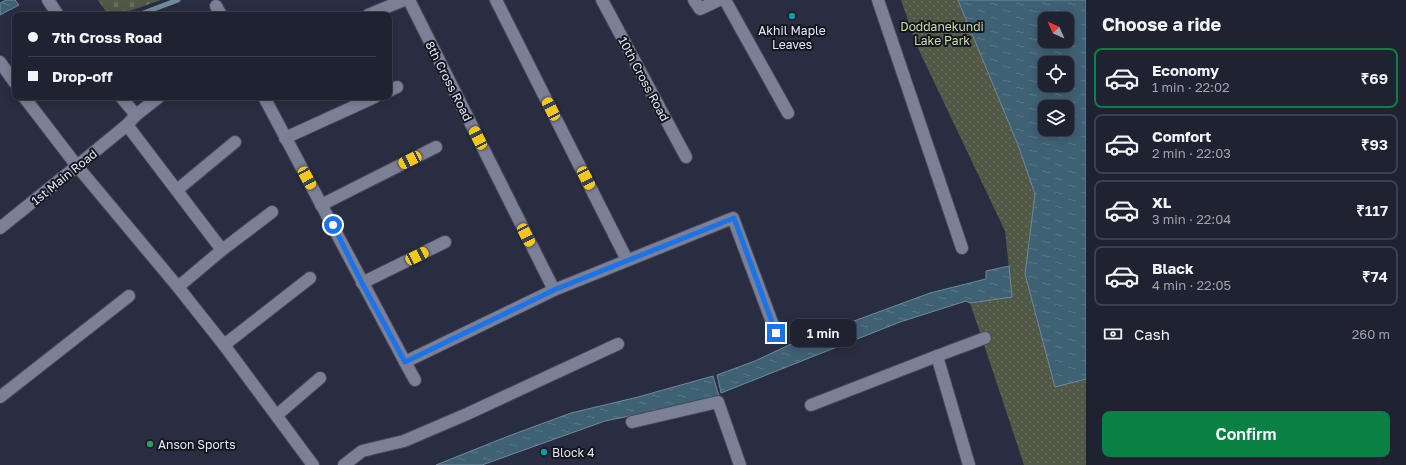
<!DOCTYPE html>
<meta charset="utf-8">
<style>
body{margin:0;font-family:"Golos Text",sans-serif;background:#2c2f3d;color:#f1f3f6;height:100vh;display:flex;flex-direction:column;font-size:15px;white-space:nowrap}
*{box-sizing:border-box;margin:0}
p{font-size:13px;color:#a1a4ab}
.icon{flex:none;width:22px;height:22px;fill:none;stroke:currentColor;stroke-width:2;stroke-linecap:round;stroke-linejoin:round}
.map{position:relative;flex:1;overflow:hidden}
.details{display:flex;flex-direction:column;background:#1f2231;width:320px}
.details>*{flex:none}
.top-card{position:absolute;left:12px;top:12px;width:380px;height:88px;border-radius:8px;box-shadow:0 2px 10px #0003,0 0 0 1px #3c3f4d;display:grid;align-content:center;height:88px;padding:0 16px;background:#1f2231}
.needle{width:26px;rotate:315deg}
.buttons{position:absolute;left:1038px;top:12px;display:grid;gap:8px}
.buttons a{display:grid;place-items:center;width:36px;height:36px;border-radius:8px;background:#1f2231;box-shadow:0 2px 10px #0003,0 0 0 1px #3c3f4d;font-size:20px}
.end{position:absolute;width:18px;height:18px;margin:-9px;border:5px solid #1a73e8;background:#fff;box-shadow:0 0 0 2px #fff}
.from{border-radius:50%}
.bubble{position:absolute;height:28px;border-radius:8px;background:#1f2231;box-shadow:0 2px 10px #0003,0 0 0 1px #3c3f4d;font-size:13px;font-weight:600;line-height:28px;text-align:center}
.car{position:absolute;width:12px;height:24px;margin:-12px -6px;border-radius:5px;box-shadow:0 0 3px 1px #0007;background:linear-gradient(#f5c518 24%,#345 0 40%,#f5c518 0 76%,#345 0 86%,#f5c518 0)}
.top-card b{display:flex;align-items:center;gap:14px;height:38px;font-size:15px}
.top-card b+b{border-top:1px solid #3c3f4d}
.top-card i{width:10px;height:10px;background:#f1f3f6}
ul{padding:0;list-style:none}
li{display:flex;align-items:center;gap:12px;height:60px;margin:0 8px 6px;padding:0 8px;border:2px solid #3c3f4d;border-radius:8px}
li div{flex:1}
li b{display:block;font-size:15px}
li em{font-style:normal;font-weight:600}
li.selected{border-color:#0b8043}
li>.icon{width:36px;height:36px;stroke-width:1.5}
h2{padding:0 16px;font-size:18px;line-height:48px}
.pay{display:flex;align-items:center;gap:10px;height:44px;padding:0 16px;font-size:15px}
.pay p{margin-inline-start:auto}
.primary-button{display:flex;gap:8px;margin-top:auto;padding:8px 16px}
.primary-button a{flex:1;height:46px;border-radius:8px;background:#0b8043;color:#fff;font-size:16px;font-weight:600;line-height:46px;text-align:center}
main{display:flex;flex:1;min-height:0}
.map>svg:first-child{display:block}
.cemetery{fill:url(#cemetery-stones)}
.park{fill:url(#park-dots)}
.water{fill:url(#water-ripples);stroke:#718a9b;fill-rule:evenodd}
.lines{fill:none;stroke-linecap:round;stroke-linejoin:round}
.stream{stroke:#718a9b;stroke-width:5}
.street-casing{stroke:#454858;stroke-width:14}
.street{stroke:#7b8097;stroke-width:12}
.route{stroke:#1a73e8;stroke-width:5}
.culture-dot{fill:#0f9aa8;stroke:#14161f;stroke-width:1.5}
.leisure-dot{fill:#2e9e5b;stroke:#14161f;stroke-width:1.5}
.labels{text-anchor:middle;dominant-baseline:central;stroke-width:4;stroke-linejoin:round;paint-order:stroke}
.park-label{font-size:12px;fill:#c8dfa5;stroke:#14161f}
.poi-label{font-size:12px;fill:#e5e8f5;stroke:#14161f;text-anchor:start}
.street-label{font-size:12px;fill:#e5e8f5;stroke:#14161f}
</style>
<main>
<div class="map">
<svg width="1086" height="465" viewBox="0 0 1086 465">
<defs>
<pattern id="cemetery-stones" width="16" height="16" patternUnits="userSpaceOnUse"><rect width="16" height="16" fill="#515845"/><path d="M2 7V4a2 2 0 0 1 4 0v3zM10 15v-3a2 2 0 0 1 4 0v3z" fill="#6a7060"/></pattern>
<pattern id="park-dots" width="8" height="8" patternUnits="userSpaceOnUse"><rect width="8" height="8" fill="#515845"/><path d="M2 2h.1M6 6h.1" fill="none" stroke="#6a7060" stroke-width="1.8" stroke-linecap="round"/></pattern>
<pattern id="water-ripples" width="26" height="14" patternUnits="userSpaceOnUse"><rect width="26" height="14" fill="#3f6174"/><path d="M2 4q2-2 4 0t4 0M15 11q2-2 4 0t4 0" fill="none" stroke="#5b7888"/></pattern>
</defs>
<rect width="100%" height="100%" fill="#292d41"/>
<path class="cemetery" d="M98,0H161L118,15H108Z"/>
<path class="park" d="M901,0H958L1018,145L1035,194L1025,274L1055,386L1086,379V465H1024L970,303L1012,297L1005,231L916,44Z"/>
<g class="water">
<path d="M6,0H15L19,5L0,15V3Z"/>
<path d="M958,0H1086V379L1055,387L1025,274L1035,194L1018,145ZM1045,19H1067V41H1045ZM1045,63H1067V85H1045ZM1045,107H1067V129H1045Z"/>
<path d="M1009,266L1012,297L970,303L966,301L900,322L721,393L717,375L755,361L789,345L930,293L986,279V271Z"/>
<path d="M713,376L719,396L689,404L605,421L482,465H436L506,437L571,413L638,397Z"/>
</g>
<g class="lines">
<path class="stream" d="M138,15L178,0"/>
<g class="street-casing">
<g id="street">
<path d="M48,0L58,15"/>
<path d="M409,0L554,290"/>
<path d="M496,0L627,260"/>
<path d="M602,0L686,157"/>
<path d="M694,0L700,9L719,0"/>
<path d="M725,0L788,113"/>
<path d="M878,0L962,248"/>
<path d="M216,6L221,15"/>
<path d="M368,15L404,0"/>
<path d="M0,62L15,83"/>
<path d="M389,91L397,87"/>
<path d="M24,97L77,166L178,287L224,345L313,465"/>
<path d="M121,97L136,115"/>
<path d="M264,97L405,362L554,290L733,218L776,333"/>
<path d="M127,125L222,250"/>
<path d="M285,138L375,97"/>
<path d="M177,190L235,142"/>
<path d="M321,205L436,147"/>
<path d="M0,228L77,166L127,125L136,115L159,97"/>
<path d="M362,283L445,242"/>
<path d="M178,287L222,250L272,212"/>
<path d="M224,345L310,278"/>
<path d="M937,356L985,338"/>
<path d="M405,362L415,380"/>
<path d="M0,397L129,296"/>
<path d="M811,405L937,356L969,465"/>
<path d="M277,415L320,378"/>
<path d="M632,422L718,402L740,465"/>
<path d="M344,465L362,451L404,441L467,414L618,344"/>
</g>
</g>
<use href="#street" class="street"/>
</g>
<g class="lines">
<path class="route" d="M333,225L362,283L405,362L554,290L734,218L776,333"/>
</g>
<g class="culture-dot">
<circle cx="792" cy="16" r="4"/>
<circle cx="544" cy="452" r="4"/>
</g>
<circle class="leisure-dot" cx="150" cy="444" r="4"/>
<g class="labels">
<g class="park-label">
<text x="942" y="26">Doddanekundi<tspan x="942" dy="14">Lake Park</tspan></text>
</g>
<g class="poi-label">
<text x="792" y="30" text-anchor="middle">Akhil Maple<tspan x="792" dy="14">Leaves</tspan></text>
<text x="158" y="444">Anson Sports</text>
<text x="552" y="452">Block 4</text>
</g>
<g class="street-label">
<text transform="translate(644 79) rotate(62)">10th Cross Road</text>
<text transform="translate(449 81) rotate(63)">8th Cross Road</text>
<text transform="translate(64 177) rotate(-39)">1st Main Road</text>
</g>
</g>
</svg>
<div class="buttons">
<a><svg class="needle" viewBox="-14 -14 28 28"><path d="M0-13l5 13h-10z" fill="#e53935"/><path d="M0 13l5-13h-10z" fill="#a1a4ab"/></svg></a>
<a><svg class="icon" aria-label="locate" viewBox="0 0 24 24"><circle cx="12" cy="12" r="6"/><path d="M12 2v4M12 18v4M2 12h4M18 12h4"/></svg></a>
<a><svg class="icon" aria-label="layers" viewBox="0 0 24 24"><path d="M12 4l9 5-9 5-9-5zM3 14l9 5 9-5"/></svg></a>
</div>
<i class="end from" style="left:333px;top:225px"></i>
<i class="end" style="left:776px;top:333px"></i>
<div class="bubble" style="left:790px;top:319px;width:66px">1 min</div>
<i class="car" style="left:551px;top:109px;rotate:333deg"></i>
<i class="car" style="left:478px;top:138px;rotate:333deg"></i>
<i class="car" style="left:410px;top:160px;rotate:243deg"></i>
<i class="car" style="left:307px;top:178px;rotate:151deg"></i>
<i class="car" style="left:586px;top:178px;rotate:153deg"></i>
<i class="car" style="left:526px;top:235px;rotate:153deg"></i>
<i class="car" style="left:417px;top:256px;rotate:63deg"></i>
<div class="top-card">
<b><i class="from"></i>7th Cross Road</b>
<b><i></i>Drop-off</b>
</div>
</div>
<section class="details">
<h2>Choose a ride</h2>
<ul>
<li class="selected"><svg class="icon" aria-label="car" viewBox="0 0 24 24"><path d="M5 17H2v-5l4-1 3-4h7l3 4 3 1v5h-3M9 17h6M6 11h13"/><circle cx="7" cy="17" r="2"/><circle cx="17" cy="17" r="2"/></svg><div><b>Economy</b><p>1 min · 22:02</p></div><em>₹69</em></li>
<li><svg class="icon" aria-label="car" viewBox="0 0 24 24"><path d="M5 17H2v-5l4-1 3-4h7l3 4 3 1v5h-3M9 17h6M6 11h13"/><circle cx="7" cy="17" r="2"/><circle cx="17" cy="17" r="2"/></svg><div><b>Comfort</b><p>2 min · 22:03</p></div><em>₹93</em></li>
<li><svg class="icon" aria-label="car" viewBox="0 0 24 24"><path d="M5 17H2v-5l4-1 3-4h7l3 4 3 1v5h-3M9 17h6M6 11h13"/><circle cx="7" cy="17" r="2"/><circle cx="17" cy="17" r="2"/></svg><div><b>XL</b><p>3 min · 22:04</p></div><em>₹117</em></li>
<li><svg class="icon" aria-label="car" viewBox="0 0 24 24"><path d="M5 17H2v-5l4-1 3-4h7l3 4 3 1v5h-3M9 17h6M6 11h13"/><circle cx="7" cy="17" r="2"/><circle cx="17" cy="17" r="2"/></svg><div><b>Black</b><p>4 min · 22:05</p></div><em>₹74</em></li>
</ul>
<div class="pay"><svg class="icon" aria-label="cash" viewBox="0 0 24 24"><path d="M3 7h18v10H3z"/><circle cx="12" cy="12" r="2"/></svg>Cash<p>260 m</p></div>
<div class="primary-button"><a>Confirm</a></div>
</section>
</main>
